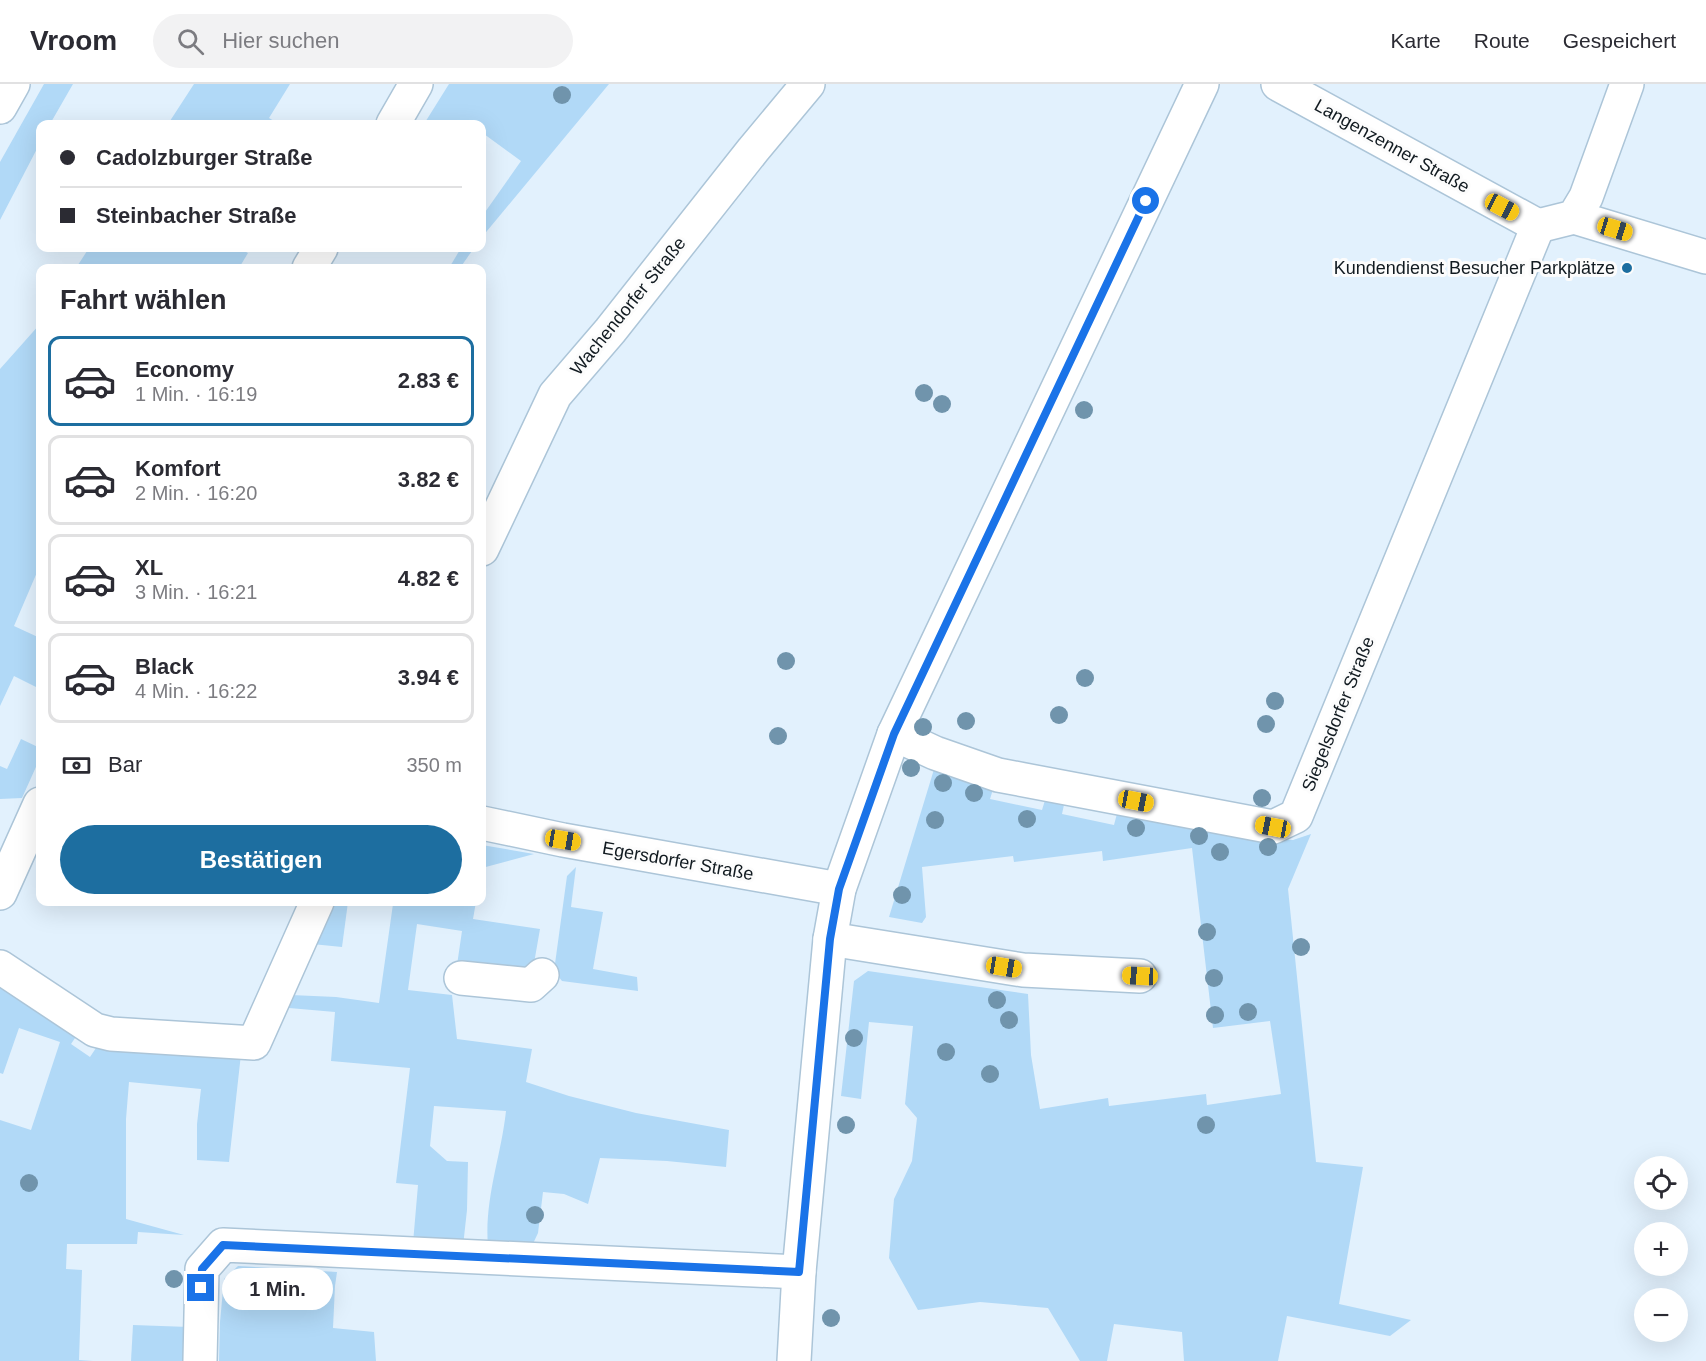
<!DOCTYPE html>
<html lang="de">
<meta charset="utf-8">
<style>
body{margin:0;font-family:Arial,sans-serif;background:#f2f2f3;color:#2b2b33;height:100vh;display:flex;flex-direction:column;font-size:22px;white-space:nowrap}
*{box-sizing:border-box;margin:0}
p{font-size:20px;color:#7c7c81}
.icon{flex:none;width:33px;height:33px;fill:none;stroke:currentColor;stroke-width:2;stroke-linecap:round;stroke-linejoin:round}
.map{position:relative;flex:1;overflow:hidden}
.sheet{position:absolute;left:36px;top:180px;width:450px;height:642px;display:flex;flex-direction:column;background:#fff;border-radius:12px;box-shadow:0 6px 24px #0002}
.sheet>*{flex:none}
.guide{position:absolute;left:36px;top:36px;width:450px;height:132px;border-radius:12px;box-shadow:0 6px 24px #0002;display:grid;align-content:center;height:132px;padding:0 24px;background:#fff}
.fabs{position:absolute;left:1634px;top:1072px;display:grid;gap:12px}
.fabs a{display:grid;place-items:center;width:54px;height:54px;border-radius:50%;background:#fff;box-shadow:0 6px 24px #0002;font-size:30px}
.end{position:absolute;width:27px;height:27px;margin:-14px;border:8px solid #1a73e8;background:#fff;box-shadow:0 0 0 3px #fff}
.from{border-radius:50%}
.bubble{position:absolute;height:42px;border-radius:21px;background:#fff;box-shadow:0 6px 24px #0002;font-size:20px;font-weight:800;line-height:42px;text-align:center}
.car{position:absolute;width:18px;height:36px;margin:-18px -9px;border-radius:8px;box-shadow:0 0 4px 2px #0007;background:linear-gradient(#f5c518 24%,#345 0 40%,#f5c518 0 76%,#345 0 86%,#f5c518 0)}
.guide b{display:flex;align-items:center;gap:21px;height:57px;font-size:22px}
.guide b+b{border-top:2px solid #e1e1e2}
.guide i{width:15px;height:15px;background:#2b2b33}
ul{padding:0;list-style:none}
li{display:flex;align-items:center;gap:18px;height:90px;margin:0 12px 9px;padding:0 12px;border:3px solid #e1e1e2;border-radius:12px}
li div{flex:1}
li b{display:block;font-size:22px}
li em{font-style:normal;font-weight:800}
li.selected{border-color:#1d6ea0}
li>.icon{width:54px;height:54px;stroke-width:1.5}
h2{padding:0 24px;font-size:27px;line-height:72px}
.pay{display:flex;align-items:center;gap:15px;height:66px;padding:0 24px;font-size:22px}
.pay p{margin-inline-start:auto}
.cta{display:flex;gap:12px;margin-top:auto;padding:12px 24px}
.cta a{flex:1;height:69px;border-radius:36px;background:#1d6ea0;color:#fff;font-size:24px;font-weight:800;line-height:69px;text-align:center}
header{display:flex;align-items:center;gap:36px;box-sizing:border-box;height:84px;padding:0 30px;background:#fff;border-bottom:2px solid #e1e1e2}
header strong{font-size:28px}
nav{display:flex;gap:33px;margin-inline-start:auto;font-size:21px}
.search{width:420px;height:54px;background:#f2f2f3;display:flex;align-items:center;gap:15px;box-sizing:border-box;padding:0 21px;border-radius:33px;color:#7c7c81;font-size:22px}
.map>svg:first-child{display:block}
.green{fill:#b1d9f7}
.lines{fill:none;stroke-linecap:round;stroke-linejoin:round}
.minor-casing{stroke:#acc5d8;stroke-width:36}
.minor{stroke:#fff;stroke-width:33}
.tree{fill:#7094ac}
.route{stroke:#1a73e8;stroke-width:8}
.poi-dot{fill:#1d6ea0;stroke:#fcfcfc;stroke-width:2}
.labels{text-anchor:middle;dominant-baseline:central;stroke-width:6;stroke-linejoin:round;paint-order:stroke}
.street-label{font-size:18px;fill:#111a20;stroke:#fcfcfc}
.poi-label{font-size:18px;fill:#111a20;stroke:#fcfcfc;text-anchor:end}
</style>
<header>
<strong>Vroom</strong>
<div class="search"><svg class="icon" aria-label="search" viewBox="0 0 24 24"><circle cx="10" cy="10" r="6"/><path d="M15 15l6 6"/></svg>Hier suchen</div>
<nav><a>Karte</a><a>Route</a><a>Gespeichert</a></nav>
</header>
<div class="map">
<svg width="1706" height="1277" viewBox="0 0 1706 1277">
<rect width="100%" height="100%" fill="#e2f1fd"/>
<g class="green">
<path d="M44,0H73L50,40H40V59L0,136V78Z"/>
<path d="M194,0H290L269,34L279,40H168Z"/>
<path d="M449,0H609L482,153V130L483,131L521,77L484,50L482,53V40H424Z"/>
<path d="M89,164H238L248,169L239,184H76Z"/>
<path d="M461,164H474L460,184H449Z"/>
<path d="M40,240V486H38L14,542L40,554V605L14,592L0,622V285Z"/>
<path d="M21,655L40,664V674L22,714L0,715V682L7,685Z"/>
<path d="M935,682L994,702L990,715L1042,726L1046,713L1065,716L1062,730L1114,741L1118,726L1273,755L1293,756L1311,750L1288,805L1316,1078L1363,1083L1339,1220L1411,1236L1390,1252L1287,1232L1278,1277H1184L1182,1248L1114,1240L1107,1277H1080L1048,1224L980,1218L918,1226L889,1174L894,1115L912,1077L917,1034L905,1020L913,942L869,938L861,1015L841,1012L854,897L868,887L1028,910L1031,971L1040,1025L1108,1014L1109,1022L1206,1010L1207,1021L1281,1010L1270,937L1213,944L1192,764L1103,777L1102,767L1014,778L1013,772L922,783L926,833L922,839L889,833Z"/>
<path d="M482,761L534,770L482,784Z"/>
<path d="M576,783L571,823L603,828L593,885L637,893L638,907L562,897L554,887L567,792Z"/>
<path d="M330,818H348L342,863L312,860Z"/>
<path d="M377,818H476L473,835L540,845L533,885L457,881L462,847L417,840L408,906L452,911L457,955L532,965L526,998L569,1012L636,1029L729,1046L726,1083L667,1077L600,1074L588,1120L564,1110L543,1108L538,1149L530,1166L488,1163C484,1115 501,1073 506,1027L434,1022L430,1062L447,1077L468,1078L467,1126L463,1162L413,1159L418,1101L396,1099L410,984L331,977L335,928L289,924L291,911L336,913L379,919L393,820Z"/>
<path d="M0,897L79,948L71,960L90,973L98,961L241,970L229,1078L197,1076V1040L201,1005L129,998L126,1035V1135L184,1151L138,1148L137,1160H67L66,1185L82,1186L79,1276L93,1277H0V1036L31,1046L60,958L19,944L3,990L0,989Z"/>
<path d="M238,1182L337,1188L335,1202L333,1244L374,1248L376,1277H219L220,1238L224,1195Z"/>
<path d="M133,1241L189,1243L188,1277H131Z"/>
</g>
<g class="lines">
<g class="minor-casing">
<g id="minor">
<path d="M1278,0L1538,142"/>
<path d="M0,23L13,0"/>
<path d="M393,40L416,0"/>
<path d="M1574,133L1706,173"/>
<path d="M1538,142L1574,133L1586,113L1627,0"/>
<path d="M309,184L321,164"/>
<path d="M482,465L555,311L610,247L753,66L808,0"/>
<path d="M894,650L935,669L998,691L1273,743L1296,732L1538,142"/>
<path d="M482,739L563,756L839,805"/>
<path d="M0,809L40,720"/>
<path d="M830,855L1023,886L1140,892"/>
<path d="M0,883L95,946L111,950L254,959L317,818"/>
<path d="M461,894L531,901L542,891"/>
<path d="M200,1277L202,1185L223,1161L799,1188"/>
<path d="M794,1277L799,1188L830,855L839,805L894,650L1202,0"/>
</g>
</g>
<use href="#minor" class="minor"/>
</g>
<g class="tree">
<circle cx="562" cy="11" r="9"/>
<circle cx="924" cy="309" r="9"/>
<circle cx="942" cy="320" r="9"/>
<circle cx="1084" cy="326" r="9"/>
<circle cx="786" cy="577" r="9"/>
<circle cx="1085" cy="594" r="9"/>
<circle cx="1275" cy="617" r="9"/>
<circle cx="1059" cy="631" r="9"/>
<circle cx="966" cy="637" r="9"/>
<circle cx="1266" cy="640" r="9"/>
<circle cx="923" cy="643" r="9"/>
<circle cx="778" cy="652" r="9"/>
<circle cx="911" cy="684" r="9"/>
<circle cx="943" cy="699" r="9"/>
<circle cx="974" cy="709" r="9"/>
<circle cx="1262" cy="714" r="9"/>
<circle cx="1027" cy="735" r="9"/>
<circle cx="935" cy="736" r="9"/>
<circle cx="1136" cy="744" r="9"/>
<circle cx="1199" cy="752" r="9"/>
<circle cx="1268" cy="763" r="9"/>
<circle cx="1220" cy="768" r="9"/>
<circle cx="902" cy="811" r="9"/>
<circle cx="1207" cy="848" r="9"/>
<circle cx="1301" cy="863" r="9"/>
<circle cx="1214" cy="894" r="9"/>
<circle cx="997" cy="916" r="9"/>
<circle cx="1248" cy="928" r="9"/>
<circle cx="1215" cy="931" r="9"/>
<circle cx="1009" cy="936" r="9"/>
<circle cx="854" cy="954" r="9"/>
<circle cx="946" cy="968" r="9"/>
<circle cx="990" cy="990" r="9"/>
<circle cx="846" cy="1041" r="9"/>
<circle cx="1206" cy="1041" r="9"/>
<circle cx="29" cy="1099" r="9"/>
<circle cx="535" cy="1131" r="9"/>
<circle cx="174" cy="1195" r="9"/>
<circle cx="831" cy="1234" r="9"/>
</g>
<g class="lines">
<path class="route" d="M201,1204L202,1185L223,1161L799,1188L830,855L839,805L894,650L1146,117"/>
</g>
<circle class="poi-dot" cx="1627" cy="184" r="6"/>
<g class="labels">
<g class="street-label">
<text transform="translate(1392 62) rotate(29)">Langenzenner Straße</text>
<text transform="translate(628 222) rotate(-51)">Wachendorfer Straße</text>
<text transform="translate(1338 630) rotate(-68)">Siegelsdorfer Straße</text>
<text transform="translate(678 777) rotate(10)">Egersdorfer Straße</text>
</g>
<g class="poi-label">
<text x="1615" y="184">Kundendienst Besucher Parkplätze</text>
</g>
</g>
</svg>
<div class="fabs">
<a><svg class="icon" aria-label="locate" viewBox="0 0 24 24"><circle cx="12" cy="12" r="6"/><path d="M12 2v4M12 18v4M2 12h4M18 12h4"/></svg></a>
<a>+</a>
<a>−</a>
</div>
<i class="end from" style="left:1146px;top:117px"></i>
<i class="end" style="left:201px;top:1204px"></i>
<div class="bubble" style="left:222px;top:1184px;width:111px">1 Min.</div>
<i class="car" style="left:1502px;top:123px;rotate:118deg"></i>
<i class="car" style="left:1615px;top:145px;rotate:107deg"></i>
<i class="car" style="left:1136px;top:717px;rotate:101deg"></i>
<i class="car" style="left:1273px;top:743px;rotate:281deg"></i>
<i class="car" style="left:563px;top:756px;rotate:100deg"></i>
<i class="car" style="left:1004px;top:883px;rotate:99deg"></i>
<i class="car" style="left:1140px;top:892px;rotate:273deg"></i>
<div class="guide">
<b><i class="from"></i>Cadolzburger Straße</b>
<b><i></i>Steinbacher Straße</b>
</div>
<section class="sheet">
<h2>Fahrt wählen</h2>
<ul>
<li class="selected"><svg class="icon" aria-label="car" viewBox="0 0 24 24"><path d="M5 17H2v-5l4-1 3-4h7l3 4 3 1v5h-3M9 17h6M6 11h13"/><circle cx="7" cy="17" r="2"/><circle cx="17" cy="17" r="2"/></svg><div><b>Economy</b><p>1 Min. · 16:19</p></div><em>2.83 €</em></li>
<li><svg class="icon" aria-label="car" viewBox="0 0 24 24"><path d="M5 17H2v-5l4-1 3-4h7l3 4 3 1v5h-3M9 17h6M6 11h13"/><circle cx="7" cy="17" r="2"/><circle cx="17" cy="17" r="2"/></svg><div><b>Komfort</b><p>2 Min. · 16:20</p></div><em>3.82 €</em></li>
<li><svg class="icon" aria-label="car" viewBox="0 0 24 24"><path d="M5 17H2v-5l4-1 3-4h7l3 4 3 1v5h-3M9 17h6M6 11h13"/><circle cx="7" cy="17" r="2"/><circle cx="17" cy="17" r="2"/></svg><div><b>XL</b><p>3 Min. · 16:21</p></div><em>4.82 €</em></li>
<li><svg class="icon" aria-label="car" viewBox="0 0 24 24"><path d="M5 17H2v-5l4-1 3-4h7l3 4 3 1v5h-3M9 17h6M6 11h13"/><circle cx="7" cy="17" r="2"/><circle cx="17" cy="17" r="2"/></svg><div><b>Black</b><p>4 Min. · 16:22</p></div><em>3.94 €</em></li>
</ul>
<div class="pay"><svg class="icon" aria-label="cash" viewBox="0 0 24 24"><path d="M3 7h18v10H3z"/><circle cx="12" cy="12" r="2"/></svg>Bar<p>350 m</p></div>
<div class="cta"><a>Bestätigen</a></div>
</section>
</div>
